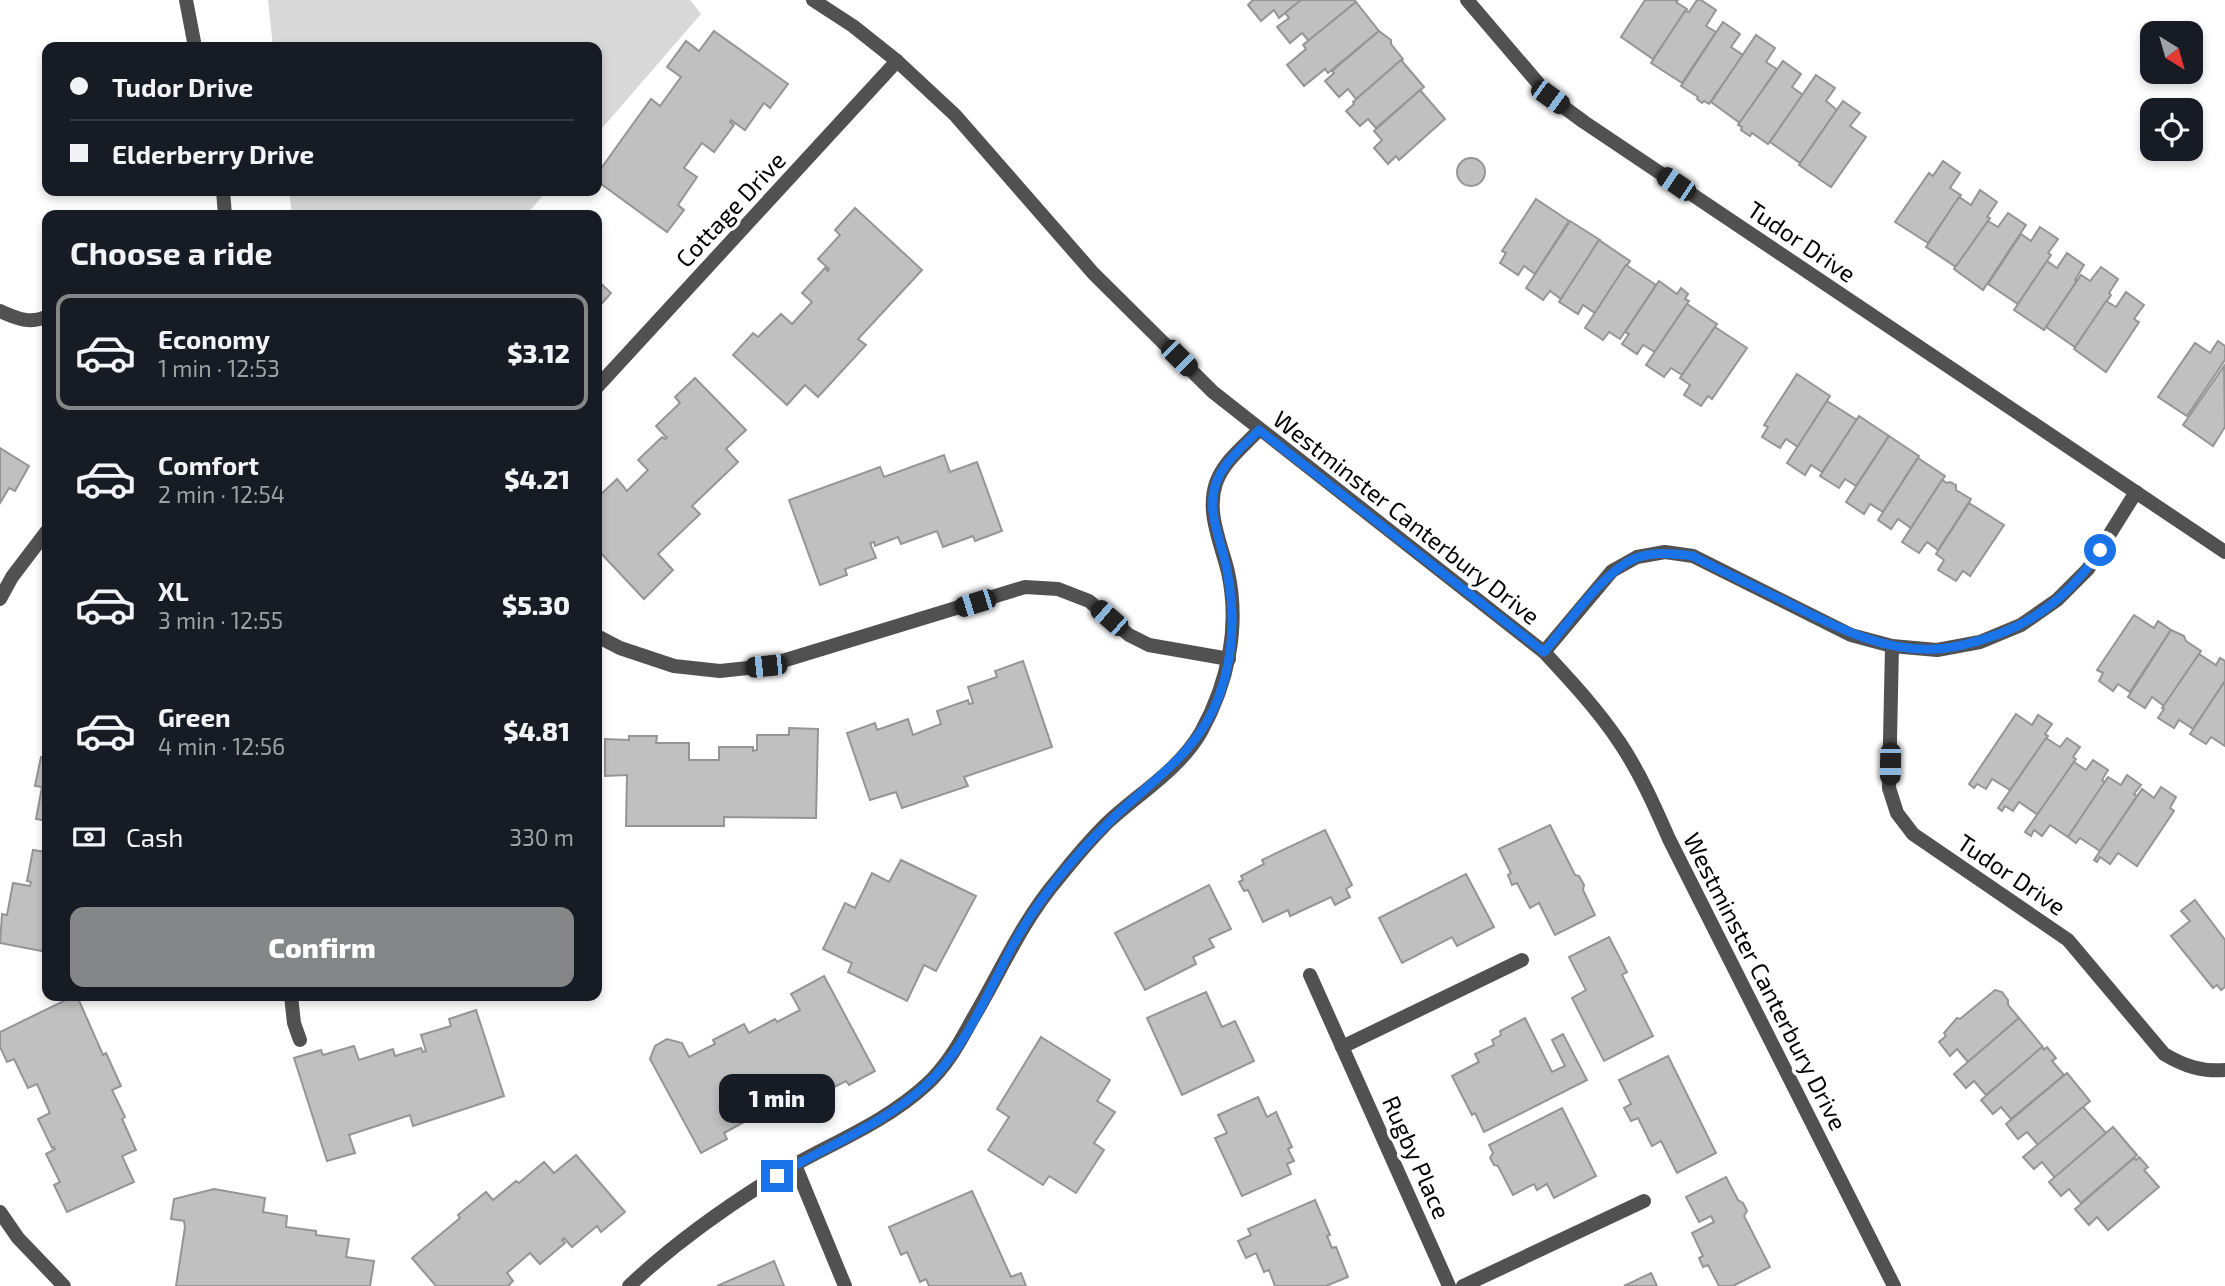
<!DOCTYPE html>
<meta charset="utf-8">
<style>
body{margin:0;font-family:"Exo 2",sans-serif;background:#242831;color:#f1f3f6;height:100vh;display:flex;flex-direction:column;font-size:26px;white-space:nowrap}
*{box-sizing:border-box;margin:0}
p{font-size:23px;color:#9ea1a6}
.icon{flex:none;width:38px;height:38px;fill:none;stroke:currentColor;stroke-width:2;stroke-linecap:round;stroke-linejoin:round}
.map{position:relative;flex:1;overflow:hidden}
.panel{position:absolute;left:42px;top:210px;width:560px;height:791px;display:flex;flex-direction:column;background:#171b24;border-radius:14px;box-shadow:0 4px 10px #0003}
.panel>*{flex:none}
.guide{position:absolute;left:42px;top:42px;width:560px;height:154px;border-radius:14px;box-shadow:0 4px 10px #0003;display:grid;align-content:center;height:154px;padding:0 28px;background:#171b24}
.needle{width:46px;rotate:143deg}
.fabs{position:absolute;left:2140px;top:21px;display:grid;gap:14px}
.fabs a{display:grid;place-items:center;width:63px;height:63px;border-radius:14px;background:#171b24;box-shadow:0 4px 10px #0003;font-size:35px}
.end{position:absolute;width:32px;height:32px;margin:-16px;border:9px solid #1a73e8;background:#fff;box-shadow:0 0 0 4px #fff}
.from{border-radius:50%}
.bubble{position:absolute;height:49px;border-radius:14px;background:#171b24;box-shadow:0 4px 10px #0003;font-size:23px;font-weight:800;line-height:49px;text-align:center}
.car{position:absolute;width:21px;height:42px;margin:-21px -10px;border-radius:9px;box-shadow:0 0 5px 2px #0007;background:linear-gradient(#222 24%,#8ab4d8 0 40%,#222 0 76%,#8ab4d8 0 86%,#222 0)}
.guide b{display:flex;align-items:center;gap:24px;height:66px;font-size:26px}
.guide b+b{border-top:2px solid #363941}
.guide i{width:18px;height:18px;background:#f1f3f6}
ul{padding:0;list-style:none}
li{display:flex;align-items:center;gap:21px;height:116px;margin:0 14px 10px;padding:0 14px;border:4px solid transparent;border-radius:14px}
li div{flex:1}
li b{display:block;font-size:26px}
li em{font-style:normal;font-weight:800}
li.current{border-color:#858687}
li>.icon{width:63px;height:63px;stroke-width:1.5}
h2{padding:0 28px;font-size:32px;line-height:84px}
.pay{display:flex;align-items:center;gap:18px;height:77px;padding:0 28px;font-size:26px}
.pay p{margin-inline-start:auto}
.primary-button{display:flex;gap:14px;margin-top:auto;padding:14px 28px}
.primary-button a{flex:1;height:80px;border-radius:14px;background:#858687;color:#fff;font-size:28px;font-weight:800;line-height:80px;text-align:center}
.map>svg:first-child{display:block}
.green{fill:#d8d8d8}
.building{fill:#c0c0c0;stroke:#959595;stroke-width:2}
.lines{fill:none;stroke-linecap:round;stroke-linejoin:round}
.lane{stroke:#515151;stroke-width:14}
.street{stroke:#515151;stroke-width:14}
.route{stroke:#1a73e8;stroke-width:9}
.labels{text-anchor:middle;dominant-baseline:central;stroke-width:7;stroke-linejoin:round;paint-order:stroke}
.street-label{font-size:24px;fill:#000;stroke:#fff}
</style>
<div class="map">
<svg width="2225" height="1286" viewBox="0 0 2225 1286">
<rect width="100%" height="100%" fill="#fff"/>
<g class="green">
<path d="M268,0H690L701,14L597,134V47H273Z"/>
<path d="M289,191H547L526,215H292Z"/>
</g>
<g class="building">
<path d="M1253,0H1301L1279,18L1274,10L1261,21L1248,5Z"/>
<path d="M1301,0H1354L1356,2L1309,41L1302,33L1290,43L1277,27L1289,18L1285,13Z"/>
<path d="M1645,0H1678L1676,2L1687,9L1653,59L1621,37Z"/>
<path d="M1697,0H1701L1716,10L1706,26L1716,32L1682,83L1651,63L1685,11L1689,12Z"/>
<path d="M1356,2L1379,31L1328,73L1325,69L1304,86L1287,65L1306,49L1303,45Z"/>
<path d="M1723,22L1740,34L1731,47L1743,55L1709,104L1704,101L1702,103L1697,99L1698,97L1681,86Z"/>
<path d="M714,31L788,84L770,108L764,103L745,130L731,120L730,122L734,125L714,152L702,143L684,168L697,177L678,205L684,210L667,232L597,181V174L651,99L660,106L681,77L667,67L686,41L699,51Z"/>
<path d="M1379,31L1391,40V44L1403,59L1356,99L1348,89L1339,97L1325,81L1334,73L1332,71Z"/>
<path d="M1756,35L1775,48L1766,62L1777,69L1740,123L1711,102Z"/>
<path d="M1401,60L1424,87L1376,128L1368,119L1360,126L1346,111L1354,104L1353,102Z"/>
<path d="M1783,61L1801,74L1792,87L1803,95L1768,144L1752,133L1750,136L1741,130L1742,127L1738,125Z"/>
<path d="M1816,75L1835,88L1826,101L1837,110L1800,163L1770,142Z"/>
<path d="M1420,90L1445,119L1399,160L1396,156L1388,164L1374,148L1382,140L1374,131Z"/>
<path d="M1843,101L1860,113L1850,126L1866,137L1831,187L1799,165Z"/>
<circle cx="1471" cy="172" r="14"/>
<path d="M1943,161L1960,173L1950,188L1961,195L1928,243L1895,222L1929,173L1933,176Z"/>
<path d="M1980,190L1997,202L1987,217L1990,218L1956,267L1926,247L1959,197L1971,205Z"/>
<path d="M1536,199L1569,221L1535,274L1524,266L1518,275L1500,263L1506,253L1502,251Z"/>
<path d="M855,208L922,270L858,339L866,345L818,397L805,385L787,405L733,355L753,333L758,337L781,314L792,324L812,302L802,293L825,268L828,271L829,269L818,259L840,235L835,230Z"/>
<path d="M2008,213L2026,225L1983,290L1954,269L1988,221L1998,227Z"/>
<path d="M1570,221L1600,240L1561,299L1550,291L1543,300L1526,288Z"/>
<path d="M2040,227L2058,239L2048,253L2051,255L2047,261L2018,304L1988,284L2021,234L2031,241Z"/>
<path d="M1599,240L1630,261L1595,313L1583,305L1578,314L1559,302Z"/>
<path d="M2067,253L2084,265L2075,280L2077,281L2044,330L2014,310L2047,261L2057,268Z"/>
<path d="M1626,265L1656,285L1620,339L1609,332L1603,340L1585,328Z"/>
<path d="M2101,267L2118,279L2109,293L2111,295L2075,347L2046,327L2081,275L2090,281Z"/>
<path d="M597,280L611,293L597,309Z"/>
<path d="M1659,281L1677,294L1681,288L1688,294L1685,299L1689,301L1655,352L1643,345L1637,354L1622,344L1629,334L1625,332Z"/>
<path d="M2126,292L2144,305L2134,319L2139,322L2106,372L2074,349L2106,301L2116,307Z"/>
<path d="M1687,304L1717,324L1682,375L1671,368L1664,377L1646,365Z"/>
<path d="M1715,327L1747,348L1712,399L1708,396L1701,406L1684,395L1690,385L1680,378Z"/>
<path d="M2218,341L2225,346V360L2187,416L2158,397L2195,343L2210,353Z"/>
<path d="M2224,366L2225,427L2213,446L2183,425Z"/>
<path d="M1797,374L1830,396L1798,447L1786,439L1780,448L1762,437L1768,427L1764,425Z"/>
<path d="M695,378L746,430L726,449L738,462L692,506L700,514L658,554L673,570L644,599L597,549V498L617,479L627,491L648,470L638,460L662,437L665,439L667,438L656,426L680,403L675,397Z"/>
<path d="M1827,401L1857,420L1822,472L1811,465L1805,475L1787,463Z"/>
<path d="M1859,416L1889,436L1856,486L1845,479L1839,488L1820,476Z"/>
<path d="M1889,436L1919,456L1883,512L1870,504L1864,514L1846,502Z"/>
<path d="M0,448L29,466L15,491L9,488L0,503Z"/>
<path d="M944,455L950,472L977,462L1002,531L975,541L973,536L943,547L937,531L901,544L898,537L875,546L874,542L870,543L876,558L845,569L847,575L820,585L789,500L880,467L884,477Z"/>
<path d="M1918,458L1945,476L1911,528L1898,519L1891,529L1878,520Z"/>
<path d="M1942,480L1947,483L1950,482L1956,485V490L1971,499L1938,550L1927,542L1919,553L1902,542Z"/>
<path d="M1969,503L2004,525L1970,576L1963,571L1956,581L1938,570L1944,560L1936,554Z"/>
<path d="M2134,615L2154,628L2158,621L2171,630L2130,692L2118,684L2113,691L2099,681L2103,673L2097,670Z"/>
<path d="M2171,630L2184,636L2186,641L2201,651L2164,706L2152,697L2145,708L2128,697Z"/>
<path d="M2199,654L2216,665L2220,658L2225,661V681L2193,729L2179,720L2174,728L2158,718L2164,709L2162,708Z"/>
<path d="M1023,661L1052,747L964,777L968,786L902,808L896,792L870,800L847,733L875,723L877,730L908,719L913,735L941,724L937,711L968,700L969,704L973,703L968,687L997,677L995,671Z"/>
<path d="M2225,681V746L2211,737L2206,744L2190,734Z"/>
<path d="M2016,714L2032,725L2038,715L2052,724L2045,734L2048,736L2010,790L1992,779L1986,789L1977,784L1974,788L1969,784Z"/>
<path d="M789,728L818,729L816,818L724,817V826H626L627,775L605,776V739L629,740V736H657L656,743H689V760H719V747H753V751L757,750V735H789Z"/>
<path d="M2046,738L2060,747L2067,738L2080,747L2073,757L2076,759L2038,815L2019,802L2013,811L2005,806L2002,811L1998,808Z"/>
<path d="M41,757L47,759V821L36,819L42,787L35,786Z"/>
<path d="M2093,760L2108,770L2102,780L2105,782L2068,837L2050,825L2042,836L2034,830L2031,836L2025,832L2074,762L2086,770Z"/>
<path d="M2127,775L2141,785L2134,794L2137,796L2100,851L2080,838L2076,843L2068,837L2108,777L2121,785Z"/>
<path d="M2161,787L2176,797L2170,808L2174,811L2137,866L2118,853L2110,864L2100,857L2097,862L2094,860L2142,789L2154,798Z"/>
<path d="M1550,825L1575,875L1579,876L1584,885L1583,890L1595,915L1555,935L1539,903L1530,908L1517,883L1512,885L1508,875L1511,873L1499,849Z"/>
<path d="M1325,830L1352,885L1346,889L1350,897L1335,905L1331,897L1290,916L1288,910L1263,922L1248,890L1244,891L1239,882L1243,880L1241,876L1264,864L1262,860Z"/>
<path d="M47,845V952L0,943L2,914L7,915L13,883L30,886L31,882L27,881L33,850L46,852Z"/>
<path d="M901,860L976,896L936,971L924,965L907,1001L848,972L852,963L823,949L845,903L855,908L872,873L889,882Z"/>
<path d="M1466,874L1494,927L1457,946L1452,937L1402,963L1379,918Z"/>
<path d="M1209,885L1231,929L1209,939L1214,947L1193,957L1196,964L1145,990L1115,933Z"/>
<path d="M2195,900L2225,940V987L2221,990L2217,985L2213,988L2171,936L2190,921L2181,911Z"/>
<path d="M1609,937L1627,972L1622,975L1653,1036L1604,1061L1572,998L1586,990L1569,957Z"/>
<path d="M824,976L875,1071L849,1085L846,1081L817,1096L812,1086L808,1087L810,1091L781,1106L774,1093L748,1107L753,1117L724,1133L727,1139L701,1153L650,1059L655,1046L667,1039L682,1043L689,1057L715,1044L713,1040L744,1024L749,1033L775,1019L777,1022L800,1010L791,994Z"/>
<path d="M1995,990L2002,992L2008,1000V1005L2019,1018L1968,1062L1957,1049L1950,1056L1939,1042L1946,1036L1944,1033L1957,1018L1960,1019Z"/>
<path d="M1206,992L1222,1027L1235,1021L1254,1061L1182,1095L1147,1018Z"/>
<path d="M74,996H77L103,1055L106,1053L121,1086L112,1090L125,1117L122,1119L136,1150L122,1156L134,1182L67,1212L54,1185L60,1182L46,1154L55,1149L54,1147L52,1148L38,1119L50,1113L37,1084L28,1088L14,1059L7,1062L0,1047V1032Z"/>
<path d="M476,1010L504,1096L413,1126L410,1115L349,1135L355,1153L327,1161L294,1058L321,1050L323,1055L354,1046L359,1060L393,1049L395,1056L421,1048L423,1052L426,1051L421,1035L451,1026L449,1019Z"/>
<path d="M1525,1018L1552,1072L1565,1066L1552,1040L1563,1034L1587,1080L1484,1132L1475,1113L1472,1115L1452,1076L1479,1062L1475,1054L1494,1045L1492,1040L1501,1035L1500,1031Z"/>
<path d="M2019,1018L2043,1047L1986,1095L1974,1081L1966,1088L1954,1074Z"/>
<path d="M1041,1037L1110,1080L1097,1101L1115,1112L1094,1143L1104,1150L1076,1193L1049,1176L1043,1185L988,1150L1009,1117L997,1109Z"/>
<path d="M2042,1047L2044,1050L2047,1047L2056,1058L2052,1061L2064,1075L2011,1119L2001,1107L1993,1114L1981,1100Z"/>
<path d="M1668,1056L1716,1153L1677,1173L1661,1141L1652,1146L1638,1118L1631,1121L1624,1108L1631,1104L1619,1080Z"/>
<path d="M2067,1073L2090,1101L2038,1145L2027,1132L2018,1139L2006,1124Z"/>
<path d="M1258,1097L1267,1117L1276,1112L1292,1147L1288,1149L1294,1161L1287,1164L1291,1174L1242,1196L1215,1138L1227,1133L1218,1115Z"/>
<path d="M2083,1107L2106,1133L2055,1178L2042,1162L2034,1169L2023,1157Z"/>
<path d="M1562,1108L1596,1176L1554,1198L1547,1184L1537,1190L1534,1184L1513,1195L1498,1166L1494,1165L1490,1158L1493,1153L1489,1145Z"/>
<path d="M2113,1127L2137,1155L2081,1203L2069,1189L2061,1196L2049,1182Z"/>
<path d="M576,1155L625,1212L601,1232L597,1226L572,1247L564,1238L562,1240L565,1243L540,1264L530,1253L507,1273L513,1281L508,1286H436L412,1258L460,1218L458,1215L486,1192L493,1200L516,1181L519,1183L544,1162L554,1173Z"/>
<path d="M2139,1157L2148,1167L2144,1170L2159,1187L2108,1230L2097,1217L2089,1225L2075,1209L2134,1158L2136,1160Z"/>
<path d="M1726,1177L1738,1200L1743,1203L1747,1211L1744,1216L1770,1267L1733,1286H1719L1708,1265L1703,1267L1699,1258L1703,1256L1692,1233L1714,1222L1711,1216L1699,1222L1686,1197Z"/>
<path d="M214,1189L265,1198L263,1212L287,1216L286,1227L316,1231V1235L349,1239L346,1257L374,1261L370,1286H176L185,1227L184,1221L171,1219L174,1199Z"/>
<path d="M972,1191L1011,1277L1021,1273L1026,1286H929L926,1279L920,1282L907,1252L901,1255L889,1227Z"/>
<path d="M1315,1200L1330,1235L1327,1236L1332,1248L1336,1247L1348,1277L1326,1286H1275L1269,1270L1264,1272L1256,1253L1246,1258L1238,1241L1251,1235L1248,1229Z"/>
<path d="M774,1261L784,1286H717Z"/>
<path d="M1651,1273L1657,1286H1624Z"/>
</g>
<g class="lines">
<path class="lane" d="M0,311C16,318 31,325 47,316"/>
<g class="street">
<path d="M186,0L195,47"/>
<path d="M813,0L853,26L897,61L955,115L1093,273L1213,392L1544,652C1571,681 1598,710 1620,743C1640,773 1655,807 1669,839L1894,1286"/>
<path d="M1467,0L1550,97L1584,122L2225,552"/>
<path d="M223,191L225,215"/>
<path d="M597,387L897,61"/>
<path d="M0,599L12,577L47,531"/>
<path d="M597,636L620,648L674,666L720,671L766,666L1025,587L1058,589L1089,601L1129,635L1149,645L1229,659"/>
<path d="M1892,646L1889,788L1897,813L1913,834L2068,940L2164,1054C2184,1066 2202,1072 2225,1070"/>
<path d="M1544,652L1612,571L1637,557L1665,552L1693,556L1851,635L1892,646L1937,650L1980,642L2021,625L2057,600L2088,569L2136,492"/>
<path d="M1310,975L1449,1286"/>
<path d="M291,996L294,1023L300,1040"/>
<path d="M1342,1047L1522,960"/>
<path d="M795,1165L845,1286"/>
<path d="M0,1212L18,1238L64,1286"/>
<path d="M629,1286C679,1239 735,1200 794,1165C839,1140 888,1120 926,1085C946,1067 959,1044 972,1020C1000,973 1022,921 1058,879C1073,860 1090,840 1107,823C1138,794 1179,770 1201,732C1228,683 1240,627 1228,572C1221,543 1206,513 1216,483C1224,461 1243,447 1259,430"/>
<path d="M1463,1286L1644,1201"/>
</g>
</g>
<g class="lines">
<path class="route" d="M777,1176C826,1146 882,1125 925,1086C964,1051 988,992 1012,947C1024,925 1040,901 1056,881C1071,862 1088,843 1105,826C1147,783 1197,756 1219,696C1233,658 1235,616 1228,576C1224,545 1205,515 1216,483C1224,461 1243,447 1259,430L1544,652C1567,625 1607,566 1639,557C1658,551 1675,554 1693,556C1725,573 1758,588 1790,604C1836,627 1883,652 1936,649C1959,648 1983,640 2004,632C2044,616 2077,586 2100,550"/>
</g>
<g class="labels">
<g class="street-label">
<text transform="translate(730 209) rotate(-47)">Cottage Drive</text>
<text transform="translate(1802 241) rotate(34)">Tudor Drive</text>
<text transform="translate(1407 517) rotate(38)">Westminster Canterbury Drive</text>
<text transform="translate(2012 874) rotate(34)">Tudor Drive</text>
<text transform="translate(1766 981) rotate(63)">Westminster Canterbury Drive</text>
<text transform="translate(1417 1157) rotate(66)">Rugby Place</text>
</g>
</g>
</svg>
<div class="fabs">
<a><svg class="needle" viewBox="-14 -14 28 28"><path d="M0-13l5 13h-10z" fill="#e53935"/><path d="M0 13l5-13h-10z" fill="#9ea1a6"/></svg></a>
<a><svg class="icon" aria-label="locate" viewBox="0 0 24 24"><circle cx="12" cy="12" r="6"/><path d="M12 2v4M12 18v4M2 12h4M18 12h4"/></svg></a>
</div>
<i class="end from" style="left:2100px;top:550px"></i>
<i class="end" style="left:777px;top:1176px"></i>
<div class="bubble" style="left:719px;top:1074px;width:116px">1 min</div>
<i class="car" style="left:1550px;top:97px;rotate:126deg"></i>
<i class="car" style="left:1676px;top:184px;rotate:304deg"></i>
<i class="car" style="left:1179px;top:358px;rotate:135deg"></i>
<i class="car" style="left:975px;top:603px;rotate:253deg"></i>
<i class="car" style="left:1109px;top:618px;rotate:311deg"></i>
<i class="car" style="left:766px;top:666px;rotate:264deg"></i>
<i class="car" style="left:1890px;top:764px;rotate:181deg"></i>
<div class="guide">
<b><i class="from"></i>Tudor Drive</b>
<b><i></i>Elderberry Drive</b>
</div>
<section class="panel">
<h2>Choose a ride</h2>
<ul>
<li class="current"><svg class="icon" aria-label="car" viewBox="0 0 24 24"><path d="M5 17H2v-5l4-1 3-4h7l3 4 3 1v5h-3M9 17h6M6 11h13"/><circle cx="7" cy="17" r="2"/><circle cx="17" cy="17" r="2"/></svg><div><b>Economy</b><p>1 min · 12:53</p></div><em>$3.12</em></li>
<li><svg class="icon" aria-label="car" viewBox="0 0 24 24"><path d="M5 17H2v-5l4-1 3-4h7l3 4 3 1v5h-3M9 17h6M6 11h13"/><circle cx="7" cy="17" r="2"/><circle cx="17" cy="17" r="2"/></svg><div><b>Comfort</b><p>2 min · 12:54</p></div><em>$4.21</em></li>
<li><svg class="icon" aria-label="car" viewBox="0 0 24 24"><path d="M5 17H2v-5l4-1 3-4h7l3 4 3 1v5h-3M9 17h6M6 11h13"/><circle cx="7" cy="17" r="2"/><circle cx="17" cy="17" r="2"/></svg><div><b>XL</b><p>3 min · 12:55</p></div><em>$5.30</em></li>
<li><svg class="icon" aria-label="car" viewBox="0 0 24 24"><path d="M5 17H2v-5l4-1 3-4h7l3 4 3 1v5h-3M9 17h6M6 11h13"/><circle cx="7" cy="17" r="2"/><circle cx="17" cy="17" r="2"/></svg><div><b>Green</b><p>4 min · 12:56</p></div><em>$4.81</em></li>
</ul>
<div class="pay"><svg class="icon" aria-label="cash" viewBox="0 0 24 24"><path d="M3 7h18v10H3z"/><circle cx="12" cy="12" r="2"/></svg>Cash<p>330 m</p></div>
<div class="primary-button"><a>Confirm</a></div>
</section>
</div>
